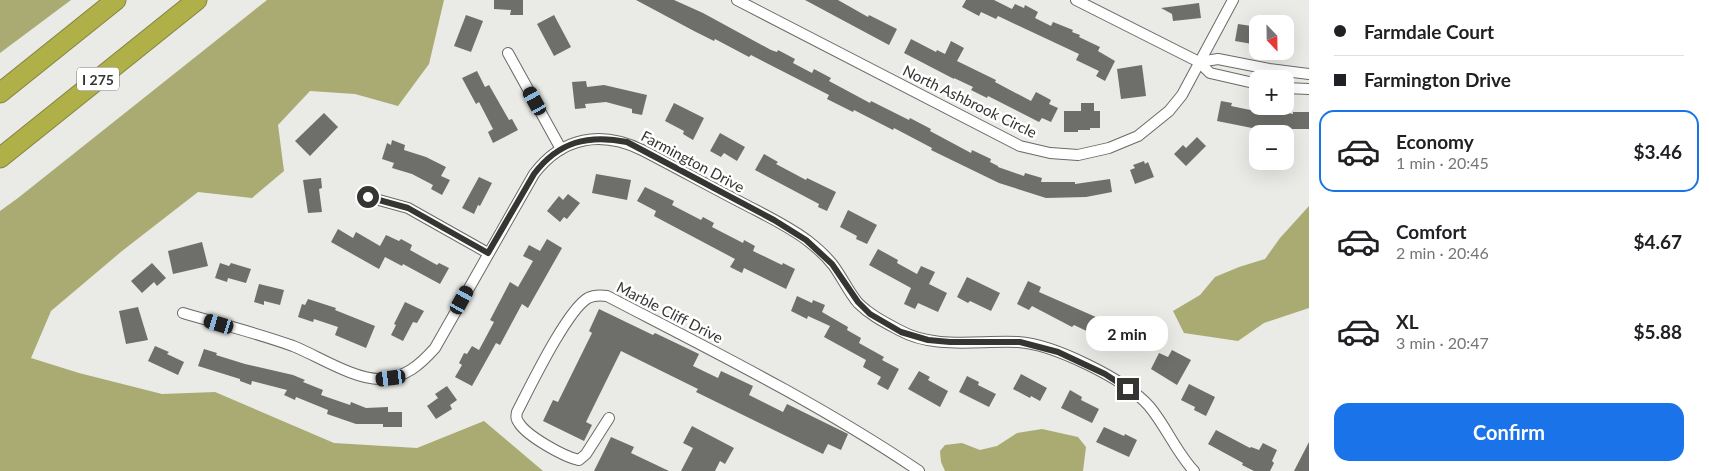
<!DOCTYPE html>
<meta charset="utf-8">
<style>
body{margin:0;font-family:Lato,sans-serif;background:#f2f2f2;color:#202124;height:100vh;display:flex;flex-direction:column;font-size:19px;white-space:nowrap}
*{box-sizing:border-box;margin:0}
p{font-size:16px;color:#757577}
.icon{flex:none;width:28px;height:28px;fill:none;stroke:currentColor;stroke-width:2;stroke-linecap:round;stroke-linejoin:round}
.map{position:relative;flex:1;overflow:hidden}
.side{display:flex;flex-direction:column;background:#fff;width:400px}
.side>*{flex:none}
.banner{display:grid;align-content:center;height:110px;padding:0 25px;background:#fff}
.needle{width:32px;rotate:158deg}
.controls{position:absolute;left:1249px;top:15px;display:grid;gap:10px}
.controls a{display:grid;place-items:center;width:45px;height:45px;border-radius:10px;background:#fff;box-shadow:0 5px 20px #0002;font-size:25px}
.end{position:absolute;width:22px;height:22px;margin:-11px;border:6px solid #353533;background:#fff;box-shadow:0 0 0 2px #fff}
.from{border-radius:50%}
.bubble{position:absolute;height:35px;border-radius:15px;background:#fff;box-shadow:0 5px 20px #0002;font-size:16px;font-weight:700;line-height:35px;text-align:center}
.car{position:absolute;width:15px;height:30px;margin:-15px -8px;border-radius:6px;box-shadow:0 0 4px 1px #0007;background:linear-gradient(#222 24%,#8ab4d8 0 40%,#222 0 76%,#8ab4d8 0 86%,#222 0)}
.banner b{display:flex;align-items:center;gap:18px;height:48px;font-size:19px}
.banner b+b{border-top:1px solid #e0e0e0}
.banner i{width:12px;height:12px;background:#202124}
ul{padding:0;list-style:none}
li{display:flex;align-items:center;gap:15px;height:82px;margin:0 10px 8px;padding:0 15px;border:2px solid transparent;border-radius:15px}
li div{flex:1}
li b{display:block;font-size:19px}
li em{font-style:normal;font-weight:700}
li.on{border-color:#1a73e8}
li>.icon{width:45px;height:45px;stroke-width:1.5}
.action{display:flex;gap:10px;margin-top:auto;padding:10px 25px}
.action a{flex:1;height:58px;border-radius:15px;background:#1a73e8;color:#fff;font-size:20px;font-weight:700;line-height:58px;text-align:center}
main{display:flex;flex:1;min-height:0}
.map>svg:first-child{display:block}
.forest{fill:#a9ab72}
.building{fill:#6e6e6a}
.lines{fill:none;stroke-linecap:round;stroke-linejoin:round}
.street-casing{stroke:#6a6a66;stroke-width:12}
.highway-casing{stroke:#848540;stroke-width:21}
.street{stroke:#fff;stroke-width:10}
.highway{stroke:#afb047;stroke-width:19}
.route{stroke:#353533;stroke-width:6}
.labels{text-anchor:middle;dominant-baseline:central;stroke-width:5;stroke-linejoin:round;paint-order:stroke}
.shield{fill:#fff;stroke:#727270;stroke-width:1}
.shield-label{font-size:14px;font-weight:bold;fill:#353533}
.street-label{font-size:15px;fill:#353533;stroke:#fff}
</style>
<main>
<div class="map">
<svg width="1309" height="471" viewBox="0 0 1309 471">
<rect width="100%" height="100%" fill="#eaeae6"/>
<g class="forest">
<path d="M0,0H71L0,53Z"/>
<path d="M267,0H444L429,64L398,106L355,94L310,91L278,125L284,171L252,198L198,192L122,251L51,311L31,358L79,373L162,394L215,392L334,443L417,448L484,421L543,471H0V211L18,198Z"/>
<path d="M1309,206V308L1264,323L1238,341L1184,333L1173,311L1200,295L1215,277L1239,267L1265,259L1280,238Z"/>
<path d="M1042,429L1078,437L1086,447L1083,471H945L941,462L940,451L945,445L962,443L980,450L997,446L1017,433Z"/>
</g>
<g class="building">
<path d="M494,0H523V15H510L511,10L494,9Z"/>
<path d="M636,0H674L703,13L771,50L777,52L778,50L795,59L793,63L812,73L814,69L831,78L829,81L870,103L871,101L909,120L910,118L931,129L930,131L971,153L972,150L991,159L990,162L998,166V167L1024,176L1025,173L1042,178L1041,182H1075V184L1110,179L1112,192L1086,197L1046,198L999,183L931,150L932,148L894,128L893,130L854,110L853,112L827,99L829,95L751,55L749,57L715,39L714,41L694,31Z"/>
<path d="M805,0H838L868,17L869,15L897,29L889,45Z"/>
<path d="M966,0H994L1012,9L1015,4L1024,8L1025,5L1038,12L1035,18L1051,26L1053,22L1073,30L1072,32L1080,35L1079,37L1100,47L1098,51L1115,61L1105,81L1096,76L1099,71L1076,60L1079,54L998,16L996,19L981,12L979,16L962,7Z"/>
<path d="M1199,3L1201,18L1173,21L1172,14L1161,8Z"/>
<path d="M466,15L483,21L471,52L454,46Z"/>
<path d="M554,15L571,47L554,56L537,24Z"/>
<path d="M1238,24L1258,27V45L1235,41Z"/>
<path d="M911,39L936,52L937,50L945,54L951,41L964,48L957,61L996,80L995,82L1031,101L1036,92L1051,100L1049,104L1058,108L1051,122L1042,118L1039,122L988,96L987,98L971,90L973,87L954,78V79L904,53Z"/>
<path d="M1142,65L1146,96L1121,99L1117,69Z"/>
<path d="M477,71L485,87L489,85L509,120L512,119L518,130L493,143L488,132L493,129L479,102L476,104L462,78Z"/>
<path d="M586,81L587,87L604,85L647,95L642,115L632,113V109L606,102L585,104L586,108L575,109L572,82Z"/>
<path d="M1221,101L1232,103L1231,106L1260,112V108L1293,114V112H1309V129H1282L1281,134H1268L1256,132L1257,129L1217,121Z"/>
<path d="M674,103L704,118L693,140L683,134L684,131L665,121Z"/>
<path d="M1081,103H1094V111H1100V128H1090V130H1078V132H1064V111H1081Z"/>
<path d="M324,113L338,127L310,156L295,141Z"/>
<path d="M720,133L745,147L737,161L724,153L721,157L710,151Z"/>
<path d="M1197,137L1206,146L1186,166L1174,154L1183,145L1186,148Z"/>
<path d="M392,140L405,145L404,150L426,157L446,167L441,176L450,180L442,195L431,189L433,185L412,174L392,168L394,163L382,159L387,143L391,145Z"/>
<path d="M764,154L778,162L776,164L806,180L807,178L836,192L827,211L818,207L819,204L755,170Z"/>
<path d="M1144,161L1145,164L1148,162L1154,177L1135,184L1130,170L1135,168L1133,165Z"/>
<path d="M596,174L631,180L627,200L592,193Z"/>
<path d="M479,177L492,183L480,206L478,205L474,214L462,208Z"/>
<path d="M321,178L322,188L319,189L322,212L308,213L303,180Z"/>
<path d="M645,187L674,201L672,205L701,220L703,217L714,223L712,227L743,243L744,240L755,246L753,251L782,265L783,263L795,269L786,289L744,268L742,273L730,267L735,259L654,216L656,211L637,201Z"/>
<path d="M568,194L580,203L567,219L564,217L560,222L547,211L559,196L563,200Z"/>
<path d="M848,210L877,225L867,244L856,239L857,236L840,227Z"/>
<path d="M338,229L353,238L356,232L380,246L386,235L399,241L401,239L412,245L410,250L437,265L439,263L449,268L440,284L403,264L402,266L385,257L379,269L331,242Z"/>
<path d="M547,239L562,248L528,308L522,304L500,345L496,343L472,386L455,377L462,365L459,363L464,353L467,354L472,346L479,350L494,322L490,320L510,282L518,287L533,261L523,256L529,245L540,251Z"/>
<path d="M202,242L208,266L173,274L168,251Z"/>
<path d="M878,249L898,260L897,263L917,274L921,266L935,272L929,284L947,293L938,312L918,303L915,309L904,304L911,288L869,265Z"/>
<path d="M152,263L166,278L157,286L154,282L142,293L131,281Z"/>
<path d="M220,263L229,266L231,263L251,269L246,283L228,278L227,282L215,278Z"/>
<path d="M967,277L1000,293L991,311L970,301L968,303L957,297Z"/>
<path d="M1028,281L1041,287L1039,292L1130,332L1122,348L1074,325L1072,327L1032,306L1029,310L1017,304Z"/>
<path d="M259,284L284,290L280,305L264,301V305L254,302Z"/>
<path d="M797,296L812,303L813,300L825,305L822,312L848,327L847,330L861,338L859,343L884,357L882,360L899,369L888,390L877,384L881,377L863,367L866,360L824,337L830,326L808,316L807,319L791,311Z"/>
<path d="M308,299L336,308L335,310L375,326L366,348L335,335L338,327L314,319L313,322L298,317L302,304L305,305Z"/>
<path d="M405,302L424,311L417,323L413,322L403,341L391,335L396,325L394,324Z"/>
<path d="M138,307L148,340L126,344L119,311Z"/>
<path d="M599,309L653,335L655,333L699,354L693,366L718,378L721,371L753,386L749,395L783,412L787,404L844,432L848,434L841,450L828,444L823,454L696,392L698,389L621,351L586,422L592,425L584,441L543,421L553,400L558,402L592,333L589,331Z"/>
<path d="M155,346L169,352L167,354L184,362L178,375L148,361Z"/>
<path d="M204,349L217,353L216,355L245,364L293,375L305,380L303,382L323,390L321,395L350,405L351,402L366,408L388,407V412H402V427H383V424H356L327,414L328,410L296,397L295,400L284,395L287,390L252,381L251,385L240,381V379L198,366Z"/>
<path d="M1172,350L1191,360L1177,385L1151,369L1159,353L1168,357Z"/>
<path d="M919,371L930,377L928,380L948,391L940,407L908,389Z"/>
<path d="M1021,374L1047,388L1040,401L1031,396L1030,398L1013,389Z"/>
<path d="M967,376L979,382L978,385L996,394L989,407L959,392Z"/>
<path d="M1189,384L1215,397L1206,416L1194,410L1195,407L1181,400Z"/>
<path d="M447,386L457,400L450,405L452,409L436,419L427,406L438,398L435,394Z"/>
<path d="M1070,390L1082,397L1081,400L1099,409L1092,423L1061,408Z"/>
<path d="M692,426L734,448L725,464L720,461L715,471H681L693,448L683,443Z"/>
<path d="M1104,427L1124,436L1125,434L1137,440L1129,457L1096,442Z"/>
<path d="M1216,430L1250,448L1251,447L1259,450L1263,443L1277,450L1272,461L1274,463L1270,471H1254L1242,465L1243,463L1208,444Z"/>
<path d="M611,437L634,447L631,453L669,471H594Z"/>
<path d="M1309,442V471H1294Z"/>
</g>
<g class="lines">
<g class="street-casing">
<g id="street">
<path d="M737,0L1020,146L1050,153L1078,155L1109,148L1138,136L1169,111L1182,95L1233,0"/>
<path d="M1076,0L1199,62L1210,73L1258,84"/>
<path d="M508,53L561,149"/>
<path d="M1199,62L1218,59L1269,69L1309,74"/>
<path d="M1285,88L1309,89"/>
<path d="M368,197L408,208L488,253"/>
<path d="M183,313C220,324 257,333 293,346C318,356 355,380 381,379C405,378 420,365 435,348L534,174C562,137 601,130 642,150C677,168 711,187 746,205C767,216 790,227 808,241C817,248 826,256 833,265C842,277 848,291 858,303C870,315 884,322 899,330C935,350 979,340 1018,342C1053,344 1125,379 1149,406C1166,426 1176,452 1194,471"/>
<path d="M609,418L586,454L579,460C564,457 527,436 519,423C516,419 516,417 517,412C530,387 567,310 588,298C594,295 601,295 607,296C713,351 820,404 919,471"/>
</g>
</g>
<g class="highway-casing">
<g id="highway">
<path d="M0,93L116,0"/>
<path d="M0,158L197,0"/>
</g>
</g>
<use href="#street" class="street"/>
<use href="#highway" class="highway"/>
</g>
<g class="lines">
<path class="route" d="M368,197L408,208L488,253L534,174C558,142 588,134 627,142L774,220L806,240L832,264L858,302L870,314L901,332L928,340L950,342H1020L1058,352L1105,374L1128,389"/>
</g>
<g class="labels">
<rect class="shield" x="77" y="67.5" width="42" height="23" rx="4"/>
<g class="shield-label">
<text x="98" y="79">I 275</text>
</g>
<g class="street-label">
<text transform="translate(970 101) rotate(26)">North Ashbrook Circle</text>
<text transform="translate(693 161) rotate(28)">Farmington Drive</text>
<text transform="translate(670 312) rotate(27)">Marble Cliff Drive</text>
</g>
</g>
</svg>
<div class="controls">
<a><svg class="needle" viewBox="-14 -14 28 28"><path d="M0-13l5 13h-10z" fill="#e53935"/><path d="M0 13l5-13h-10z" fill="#757577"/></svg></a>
<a>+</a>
<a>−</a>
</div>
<i class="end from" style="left:368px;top:197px"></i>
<i class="end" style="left:1128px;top:389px"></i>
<div class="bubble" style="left:1086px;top:316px;width:82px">2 min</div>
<i class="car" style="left:535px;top:101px;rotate:331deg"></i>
<i class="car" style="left:462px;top:300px;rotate:29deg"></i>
<i class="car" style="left:219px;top:324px;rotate:287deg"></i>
<i class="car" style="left:391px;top:378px;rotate:263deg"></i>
</div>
<section class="side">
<div class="banner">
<b><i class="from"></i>Farmdale Court</b>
<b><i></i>Farmington Drive</b>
</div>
<ul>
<li class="on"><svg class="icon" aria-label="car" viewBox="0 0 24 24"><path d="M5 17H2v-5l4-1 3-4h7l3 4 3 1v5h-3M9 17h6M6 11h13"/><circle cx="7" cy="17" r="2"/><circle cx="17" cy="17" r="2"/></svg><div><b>Economy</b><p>1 min · 20:45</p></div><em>$3.46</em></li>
<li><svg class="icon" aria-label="car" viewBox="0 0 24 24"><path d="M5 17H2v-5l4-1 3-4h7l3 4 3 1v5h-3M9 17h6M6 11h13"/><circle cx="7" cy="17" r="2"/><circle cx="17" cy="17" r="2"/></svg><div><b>Comfort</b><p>2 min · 20:46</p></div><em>$4.67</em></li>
<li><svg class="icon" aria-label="car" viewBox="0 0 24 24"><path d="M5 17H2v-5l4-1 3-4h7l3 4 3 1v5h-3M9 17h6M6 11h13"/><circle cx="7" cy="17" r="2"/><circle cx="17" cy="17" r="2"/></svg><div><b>XL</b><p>3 min · 20:47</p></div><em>$5.88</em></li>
</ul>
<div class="action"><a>Confirm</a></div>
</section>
</main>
